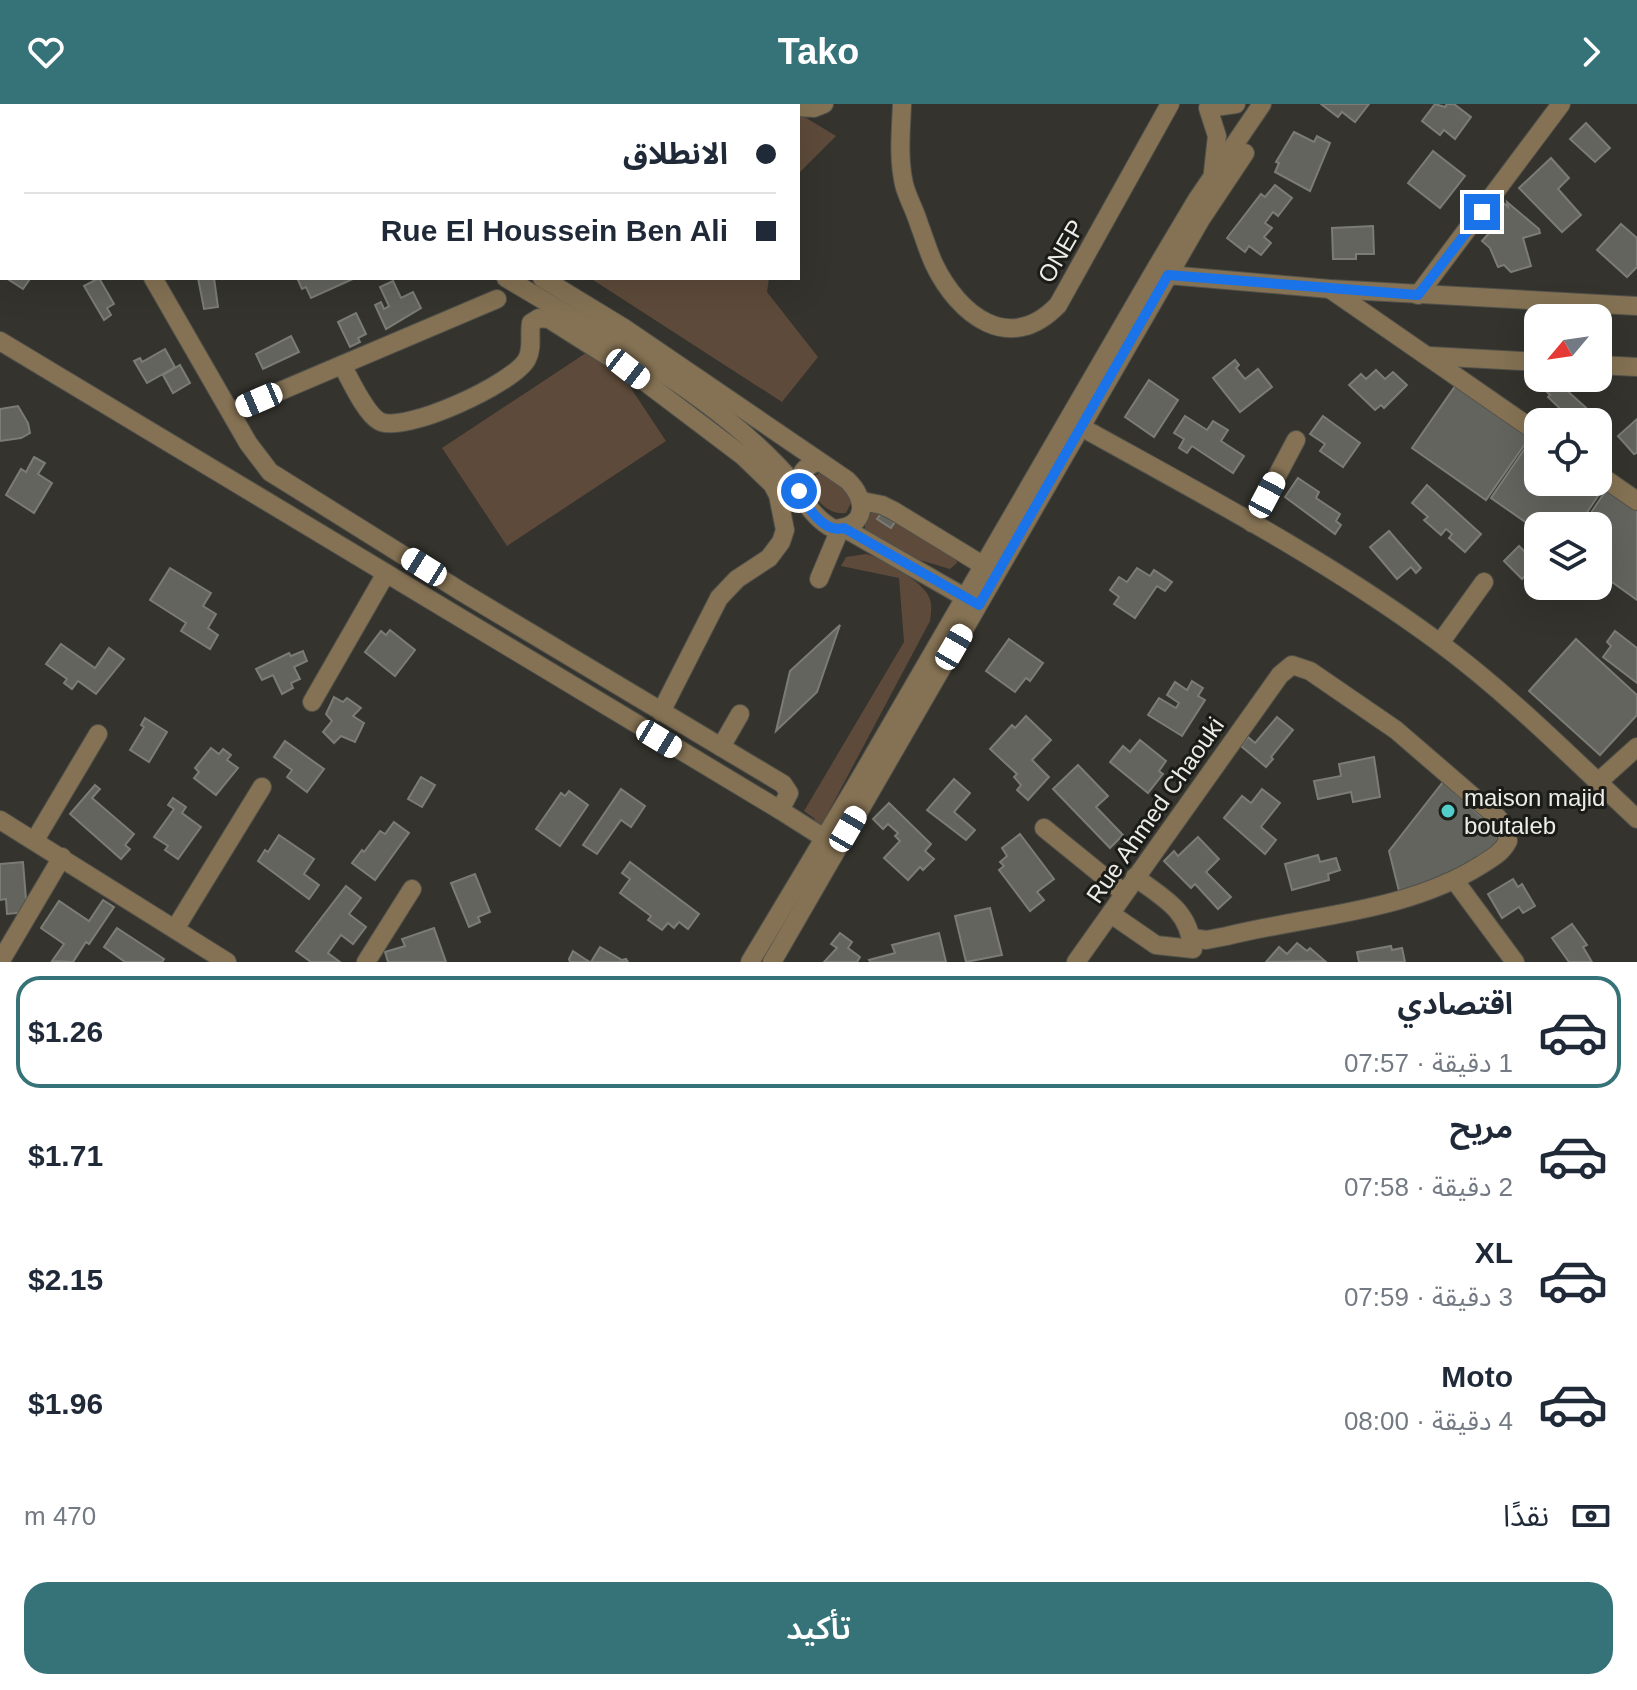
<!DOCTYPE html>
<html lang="ar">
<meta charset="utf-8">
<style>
body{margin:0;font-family:Helvetica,"Noto Sans Arabic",sans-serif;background:#f2f2f3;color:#1f2937;direction:rtl;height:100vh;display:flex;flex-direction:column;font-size:30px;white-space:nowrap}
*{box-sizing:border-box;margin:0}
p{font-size:26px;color:#747a83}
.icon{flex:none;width:44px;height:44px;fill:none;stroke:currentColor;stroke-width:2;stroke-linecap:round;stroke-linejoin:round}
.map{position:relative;height:858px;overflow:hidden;direction:ltr}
.details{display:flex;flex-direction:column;background:#fff;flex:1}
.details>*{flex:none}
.top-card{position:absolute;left:0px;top:0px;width:800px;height:176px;box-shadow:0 8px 32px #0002;direction:rtl;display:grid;align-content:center;height:176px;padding:0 24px;background:#fff}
.needle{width:52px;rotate:241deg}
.buttons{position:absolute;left:1524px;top:200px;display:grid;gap:16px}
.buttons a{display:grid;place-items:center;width:88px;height:88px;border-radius:16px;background:#fff;box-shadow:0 8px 32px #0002;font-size:40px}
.end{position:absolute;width:36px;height:36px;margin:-18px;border:10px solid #1a73e8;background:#fff;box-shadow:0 0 0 4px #fff}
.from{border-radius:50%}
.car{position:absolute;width:24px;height:48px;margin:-24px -12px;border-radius:10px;box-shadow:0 0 6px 2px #0007;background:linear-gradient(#fff 24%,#345 0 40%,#fff 0 76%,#345 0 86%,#fff 0)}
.top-card b{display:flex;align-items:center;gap:28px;height:76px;font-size:30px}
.top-card b+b{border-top:2px solid #e0e1e3}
.top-card i{width:20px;height:20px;background:#1f2937}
ul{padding:14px 0 0;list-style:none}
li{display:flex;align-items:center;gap:24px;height:112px;margin:0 16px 12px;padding:0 8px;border:4px solid transparent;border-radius:24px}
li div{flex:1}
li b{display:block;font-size:30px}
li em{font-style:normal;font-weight:600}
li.selected{border-color:#367379}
li>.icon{width:72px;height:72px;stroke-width:1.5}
.pay{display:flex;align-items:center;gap:20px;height:88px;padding:0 24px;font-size:30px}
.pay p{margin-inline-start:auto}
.primary-button{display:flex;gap:16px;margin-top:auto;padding:16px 24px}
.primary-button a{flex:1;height:92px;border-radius:24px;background:#367379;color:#fff;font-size:32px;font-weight:600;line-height:92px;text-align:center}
header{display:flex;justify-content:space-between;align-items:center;height:104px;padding:0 24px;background:#367379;color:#fff;font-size:36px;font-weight:600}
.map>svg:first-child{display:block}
.green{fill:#5d4a3a}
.water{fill:#0f2007}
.building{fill:#63645e;stroke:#7a7c75;stroke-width:2}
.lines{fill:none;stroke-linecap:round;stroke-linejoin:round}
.minor-casing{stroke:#51514b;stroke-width:20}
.minor{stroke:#857254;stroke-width:18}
.route{stroke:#1a73e8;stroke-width:10}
.poi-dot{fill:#53cdca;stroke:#1b1b18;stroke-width:3}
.labels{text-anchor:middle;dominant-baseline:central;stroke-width:6;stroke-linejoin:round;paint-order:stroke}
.street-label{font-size:24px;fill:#ecece8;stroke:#1b1b18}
.poi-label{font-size:24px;fill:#ecece8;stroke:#1b1b18;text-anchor:start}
</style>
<header><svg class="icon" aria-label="forward" viewBox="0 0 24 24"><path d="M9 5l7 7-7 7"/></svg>Tako<svg class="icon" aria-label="heart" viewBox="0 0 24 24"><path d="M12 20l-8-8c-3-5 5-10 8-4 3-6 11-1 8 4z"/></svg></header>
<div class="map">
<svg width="1637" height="858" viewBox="0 0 1637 858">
<rect width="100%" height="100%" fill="#34332d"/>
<g class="green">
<path d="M613,0H783L787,2H612Z"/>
<path d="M798,9L836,32L798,70Z"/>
<path d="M590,174H769L767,188L818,253L782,298Z"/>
<path d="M601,239L666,337L507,442L442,344Z"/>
<path d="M821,368H825L847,388L851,399L846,409C828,412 809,392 811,374Z"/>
<path d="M872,407L882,408L878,416L891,424L896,416L956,454L957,459L950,465L903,451L865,426V418Z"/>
<path d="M866,450C882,454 920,476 928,491C933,499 931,508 930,517L820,724L813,719L815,715L804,707L904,538L899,474L841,462L846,453Z"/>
</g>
<path class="water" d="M343,0H572L347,2Z"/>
<g class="building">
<path d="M1321,0H1369L1355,18L1342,8L1338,13Z"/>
<path d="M1435,0L1445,3L1447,0H1454L1471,13L1455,35L1444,26L1440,31L1422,17Z"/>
<path d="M1586,19L1610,44L1595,58L1570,35Z"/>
<path d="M1294,28L1314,38L1317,32L1330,39L1310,87L1275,68L1279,59L1276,58Z"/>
<path d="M1433,47L1465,72L1440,104L1408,79Z"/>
<path d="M1551,54L1569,74L1558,85L1581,111L1562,128L1519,84Z"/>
<path d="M1275,81L1292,94L1278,112L1273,108L1265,119L1272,124L1264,133L1271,139L1261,151L1249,142L1245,148L1227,134L1261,90L1265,93Z"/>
<path d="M1498,94L1508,103L1507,98L1539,125L1540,129L1523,134L1531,162L1511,168L1504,161L1498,163L1490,144L1482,137L1491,127L1479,117Z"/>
<path d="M1621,120L1637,134V163L1627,173L1597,146Z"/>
<path d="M1373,122L1374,150H1356V155H1333L1332,124Z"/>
<path d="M6,174H28L30,175L23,185Z"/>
<path d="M99,174L114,200L107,204L111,211L104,216L84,182Z"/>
<path d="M198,174H214L218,203L204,205Z"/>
<path d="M297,174H355L311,194L306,183L302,185Z"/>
<path d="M393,177L401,194L413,188L421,204L386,225L375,201L381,198L384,205L389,202L380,183Z"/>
<path d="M356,209L366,230L358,234L360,238L350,243L338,218Z"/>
<path d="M291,232L299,248L263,265L256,250Z"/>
<path d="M165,245L175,263L147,279L134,257L140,254L142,258Z"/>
<path d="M1235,256L1239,261L1236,264L1245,275L1258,265L1272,283L1240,308L1213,274Z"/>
<path d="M180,261L190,279L173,289L163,271Z"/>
<path d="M1376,266L1385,275L1393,268L1407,281L1384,304L1381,301L1375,306L1349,281L1361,270L1366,275Z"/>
<path d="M1553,274L1603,319L1598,324V318H1574L1548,293L1550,291L1543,284Z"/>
<path d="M1149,276L1178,296L1154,333L1125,313Z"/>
<path d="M1458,278L1532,330L1486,396L1412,344Z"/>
<path d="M18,302L28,319L30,329L21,334L0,337V305Z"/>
<path d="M1185,312L1207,326L1213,317L1228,326L1221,337L1244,352L1233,369L1192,342L1187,349L1179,344L1184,335L1174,329Z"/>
<path d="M1323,312L1360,339L1343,363L1320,347L1325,340L1310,330Z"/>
<path d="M1637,315V349L1634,350L1618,332Z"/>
<path d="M1534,331L1538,334V378H1598L1606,380L1578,422H1538V427L1491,394Z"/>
<path d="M34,353L45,359L38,370L52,379L34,409L6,391L21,365L26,368Z"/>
<path d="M1298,374L1319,388L1316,394L1340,410L1336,417L1341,421L1335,430L1285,393Z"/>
<path d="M1427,381L1481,430L1465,448L1449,434L1452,430L1446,425L1441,431L1424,416L1428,413L1412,399Z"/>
<path d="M1609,382L1637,402V496L1598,468V422H1582Z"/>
<path d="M882,408L896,416L891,424L877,415Z"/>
<path d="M1389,427L1421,464L1416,469L1411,463L1397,475L1370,443Z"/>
<path d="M1519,442L1538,461V479L1528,469L1522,475L1504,457Z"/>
<path d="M170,464L211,489L203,502L216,510L208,524L218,531L210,545L181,527L186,519L150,496Z"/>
<path d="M1137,464L1150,472L1154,466L1172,478L1165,487L1157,482L1135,514L1114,500L1119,493L1110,486L1119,473L1127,478Z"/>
<path d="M840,521L817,588L776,627L790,567Z"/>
<path d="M390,526L415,546L395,572L365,548L381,527L386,531Z"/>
<path d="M1615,527L1637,544V579L1603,553L1611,542L1607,538Z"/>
<path d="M1009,535L1043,559L1030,577L1026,574L1015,588L986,567Z"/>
<path d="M1576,535L1637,591V611L1600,651L1529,587Z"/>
<path d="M61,540L95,564L109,544L124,555L96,590L78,577L72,585L64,579L67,575L46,560Z"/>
<path d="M303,547L307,557L294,563L300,575L291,579L293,584L282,590L273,571L262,576L256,565L289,549L291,552Z"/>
<path d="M1192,577L1203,584L1198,592L1205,596L1182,632L1148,611L1159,594L1176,604L1179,599L1167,591L1175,578L1187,586Z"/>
<path d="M334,593L343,598L347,594L361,604L353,612L364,619L355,638L341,632L334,639L323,628L332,617L326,610Z"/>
<path d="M1026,612L1051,636L1032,656L1049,673L1028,696L1017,686L1021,681L1014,673L1017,670L990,645L1012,621L1015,624Z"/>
<path d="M1277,613L1293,626L1271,653L1273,655L1266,663L1241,642L1248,633L1255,639Z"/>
<path d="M145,614L167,628L149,658L130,646L144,623L141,621Z"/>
<path d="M1140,636L1166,657L1159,667L1163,670L1148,689L1110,658L1123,642L1130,648Z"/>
<path d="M285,637L324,665L307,688L287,673L292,666L274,653Z"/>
<path d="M211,644L219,650L223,645L231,651L227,656L238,664L216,691L194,674L199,668L195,664Z"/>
<path d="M1374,653L1380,693L1353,698L1351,688L1318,695L1314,677L1341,672L1339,660Z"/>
<path d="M1078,661L1108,692L1096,703L1123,731L1110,744L1053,685Z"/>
<path d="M421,673L435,681L422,703L408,695Z"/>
<path d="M954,675L970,689L954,708L975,726L966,736L927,706Z"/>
<path d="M1443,678L1508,737L1401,795L1389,747Z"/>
<path d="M95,681L100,685L92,694L134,730L125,741L130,745L121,755L70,710Z"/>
<path d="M621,685L645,702L631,723L621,716L597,750L583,741Z"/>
<path d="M1262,685L1280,699L1261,723L1276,736L1265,750L1224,714L1242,692L1251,699Z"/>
<path d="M569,687L588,701L560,742L536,725L561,689L565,692Z"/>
<path d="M173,694L186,703L182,709L201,723L178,755L165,746L168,742L154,733L174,705L168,701Z"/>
<path d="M889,699L931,740L925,747L934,755L923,766L920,763L908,776L884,754L900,737L895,732L898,729L888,720L883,725L873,715Z"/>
<path d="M394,718L409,729L375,776L352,759L362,746L364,748L380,727L385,730Z"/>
<path d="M1020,730L1054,775L1037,788L1044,796L1030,807L999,766L1004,762L1000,758L1007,752L1002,744Z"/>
<path d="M279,731L314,755L304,770L319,781L309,795L258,757L265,746L268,748Z"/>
<path d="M1198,733L1219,755L1206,768L1231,793L1218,805L1195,780L1191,784L1164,757L1174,747L1178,752Z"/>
<path d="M1318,751L1320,758L1336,754L1340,766L1328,770L1329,776L1292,786L1285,760Z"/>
<path d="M23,758L27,808L7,810L6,795L0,796V760Z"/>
<path d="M630,758L699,810L688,825L679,818L674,824L668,819L662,826L648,816L651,812L620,789L630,775L622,769Z"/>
<path d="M475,770L490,808L478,813L480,818L469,823L451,779Z"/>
<path d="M1513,775L1518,783L1522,780L1535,802L1523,809L1519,803L1502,814L1488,790Z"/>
<path d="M346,782L361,794L349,810L366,823L353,840L341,831L328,849L340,858H311L296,847Z"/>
<path d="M103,796L114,803L89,840L86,838L73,858L52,857L64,840L41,824L59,797L89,817Z"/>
<path d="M990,804L1002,851L966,858L955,812Z"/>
<path d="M1572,820L1587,841L1583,843L1592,858H1569L1552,834Z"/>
<path d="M117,824L164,855L162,858H125L104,843Z"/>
<path d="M434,824L446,858H388L385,848L405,842L402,835Z"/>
<path d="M840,829L852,838L848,844L860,853L857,858H824L837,844L831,840Z"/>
<path d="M939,829L946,858H870L869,856L895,849L892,841Z"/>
<path d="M1297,839L1307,847L1310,844L1325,857L1266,858L1279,843L1287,850Z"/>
<path d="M1391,842L1392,846L1402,844L1405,858H1359L1357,848Z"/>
<path d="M600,843L622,856L626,855L628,858H591Z"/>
<path d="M573,847L585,855L590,858H570L569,855Z"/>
</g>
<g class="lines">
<g class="minor-casing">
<g id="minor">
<path d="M235,0L238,2"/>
<path d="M263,0L266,2"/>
<path d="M902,0C901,27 898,53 904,80C907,93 915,106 919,120C924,133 928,147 934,160C959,212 1010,251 1058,201L1170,0"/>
<path d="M0,2L2,3"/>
<path d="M798,3L814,4L824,0"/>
<path d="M1213,68L1217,32L1208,4L1236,0"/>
<path d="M0,134L2,135"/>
<path d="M1161,168L1168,171L1330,185L1637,202"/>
<path d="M153,174L248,339L270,368L462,488L783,680L789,689L780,706"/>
<path d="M506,174C602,232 728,297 799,386"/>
<path d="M542,174L624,224L847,376C868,396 867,423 834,425C811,414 779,372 817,358"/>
<path d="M1330,185L1538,329"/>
<path d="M1418,191L1561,0"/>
<path d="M0,237L780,706L832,739"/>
<path d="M1429,252L1538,258"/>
<path d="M342,261C350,275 365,309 379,317C403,331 515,279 527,255C533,244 529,231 531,219L539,214L549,215L628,265L743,352L772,380L778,391L785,426L781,438L769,454L737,475L719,494L661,608"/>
<path d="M1598,261L1637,263"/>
<path d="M231,308L497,195"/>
<path d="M1072,318C1196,387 1323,453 1437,537C1509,590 1572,654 1637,715"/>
<path d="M1598,370L1637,397"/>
<path d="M862,397L882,401L894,407L994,468"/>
<path d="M1252,419L1296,336"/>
<path d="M844,424L973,498"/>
<path d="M819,475L840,425"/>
<path d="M1440,539L1484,478"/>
<path d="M312,598L385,471"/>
<path d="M721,643L740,610"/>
<path d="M1598,678L1637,643"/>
<path d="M0,716L227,858"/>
<path d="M1044,724L1124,789"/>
<path d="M35,736L98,630"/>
<path d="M1135,773C1163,794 1189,806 1192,843"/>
<path d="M1455,777L1515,858"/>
<path d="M1111,810L1156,841L1193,845"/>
<path d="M175,825L262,683"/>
<path d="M0,858L62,753"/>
<path d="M366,858L412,785"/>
<path d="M750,858L855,683L1155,166L1196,97L1262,0"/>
<path d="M772,858L1201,115L1245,49"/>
<path d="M1076,858L1280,571L1292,561L1310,567L1396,626L1498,714L1506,726L1508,737C1502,749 1492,754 1481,761C1406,808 1312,811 1227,832L1206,836L1192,834"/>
</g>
</g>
<use href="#minor" class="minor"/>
</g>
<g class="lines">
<path class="route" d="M799,387C807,403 824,430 844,424L979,501L1168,171L1418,191L1482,108"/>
</g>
<circle class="poi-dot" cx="1448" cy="707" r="8"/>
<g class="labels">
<g class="street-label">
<text transform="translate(1061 147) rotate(-60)">ONEP</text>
<text transform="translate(1155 706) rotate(-55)">Rue Ahmed Chaouki</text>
</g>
<g class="poi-label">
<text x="1464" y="693">maison majid<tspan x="1464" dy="28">boutaleb</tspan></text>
</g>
</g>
</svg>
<div class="buttons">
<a><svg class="needle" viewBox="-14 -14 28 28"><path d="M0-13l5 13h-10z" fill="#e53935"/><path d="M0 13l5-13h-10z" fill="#747a83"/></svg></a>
<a><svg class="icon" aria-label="locate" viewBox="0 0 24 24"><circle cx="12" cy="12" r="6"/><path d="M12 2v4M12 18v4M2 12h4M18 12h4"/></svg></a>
<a><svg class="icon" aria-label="layers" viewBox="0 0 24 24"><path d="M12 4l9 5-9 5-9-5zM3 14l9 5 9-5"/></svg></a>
</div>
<i class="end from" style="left:799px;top:387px"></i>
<i class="end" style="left:1482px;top:108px"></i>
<i class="car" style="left:628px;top:265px;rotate:128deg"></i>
<i class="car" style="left:259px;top:296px;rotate:247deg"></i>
<i class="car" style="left:1267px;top:391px;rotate:28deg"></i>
<i class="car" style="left:424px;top:463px;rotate:302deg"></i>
<i class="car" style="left:954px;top:543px;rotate:30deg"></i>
<i class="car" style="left:659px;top:635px;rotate:121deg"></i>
<i class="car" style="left:848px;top:725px;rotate:30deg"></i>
<div class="top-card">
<b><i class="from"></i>الانطلاق</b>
<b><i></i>Rue El Houssein Ben Ali</b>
</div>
</div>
<section class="details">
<ul>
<li class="selected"><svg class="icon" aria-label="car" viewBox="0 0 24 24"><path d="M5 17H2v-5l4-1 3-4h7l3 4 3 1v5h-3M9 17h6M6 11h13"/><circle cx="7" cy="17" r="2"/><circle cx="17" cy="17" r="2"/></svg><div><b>اقتصادي</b><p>1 دقيقة · 07:57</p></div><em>$1.26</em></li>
<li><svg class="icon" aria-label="car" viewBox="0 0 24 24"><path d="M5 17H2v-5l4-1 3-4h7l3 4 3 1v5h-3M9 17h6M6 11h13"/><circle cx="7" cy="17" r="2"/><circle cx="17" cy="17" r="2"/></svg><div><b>مريح</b><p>2 دقيقة · 07:58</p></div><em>$1.71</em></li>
<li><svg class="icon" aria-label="car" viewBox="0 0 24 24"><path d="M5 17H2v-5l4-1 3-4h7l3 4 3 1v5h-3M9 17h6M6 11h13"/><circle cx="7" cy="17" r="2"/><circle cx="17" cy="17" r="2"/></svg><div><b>XL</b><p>3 دقيقة · 07:59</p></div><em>$2.15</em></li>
<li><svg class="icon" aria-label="car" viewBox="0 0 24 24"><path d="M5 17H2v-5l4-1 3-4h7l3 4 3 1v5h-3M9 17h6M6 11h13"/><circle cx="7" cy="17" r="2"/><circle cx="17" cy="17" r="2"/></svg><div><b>Moto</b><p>4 دقيقة · 08:00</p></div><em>$1.96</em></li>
</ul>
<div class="pay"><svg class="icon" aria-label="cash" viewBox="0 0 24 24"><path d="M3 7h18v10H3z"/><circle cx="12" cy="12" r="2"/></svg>نقدًا<p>470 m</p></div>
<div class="primary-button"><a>تأكيد</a></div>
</section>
